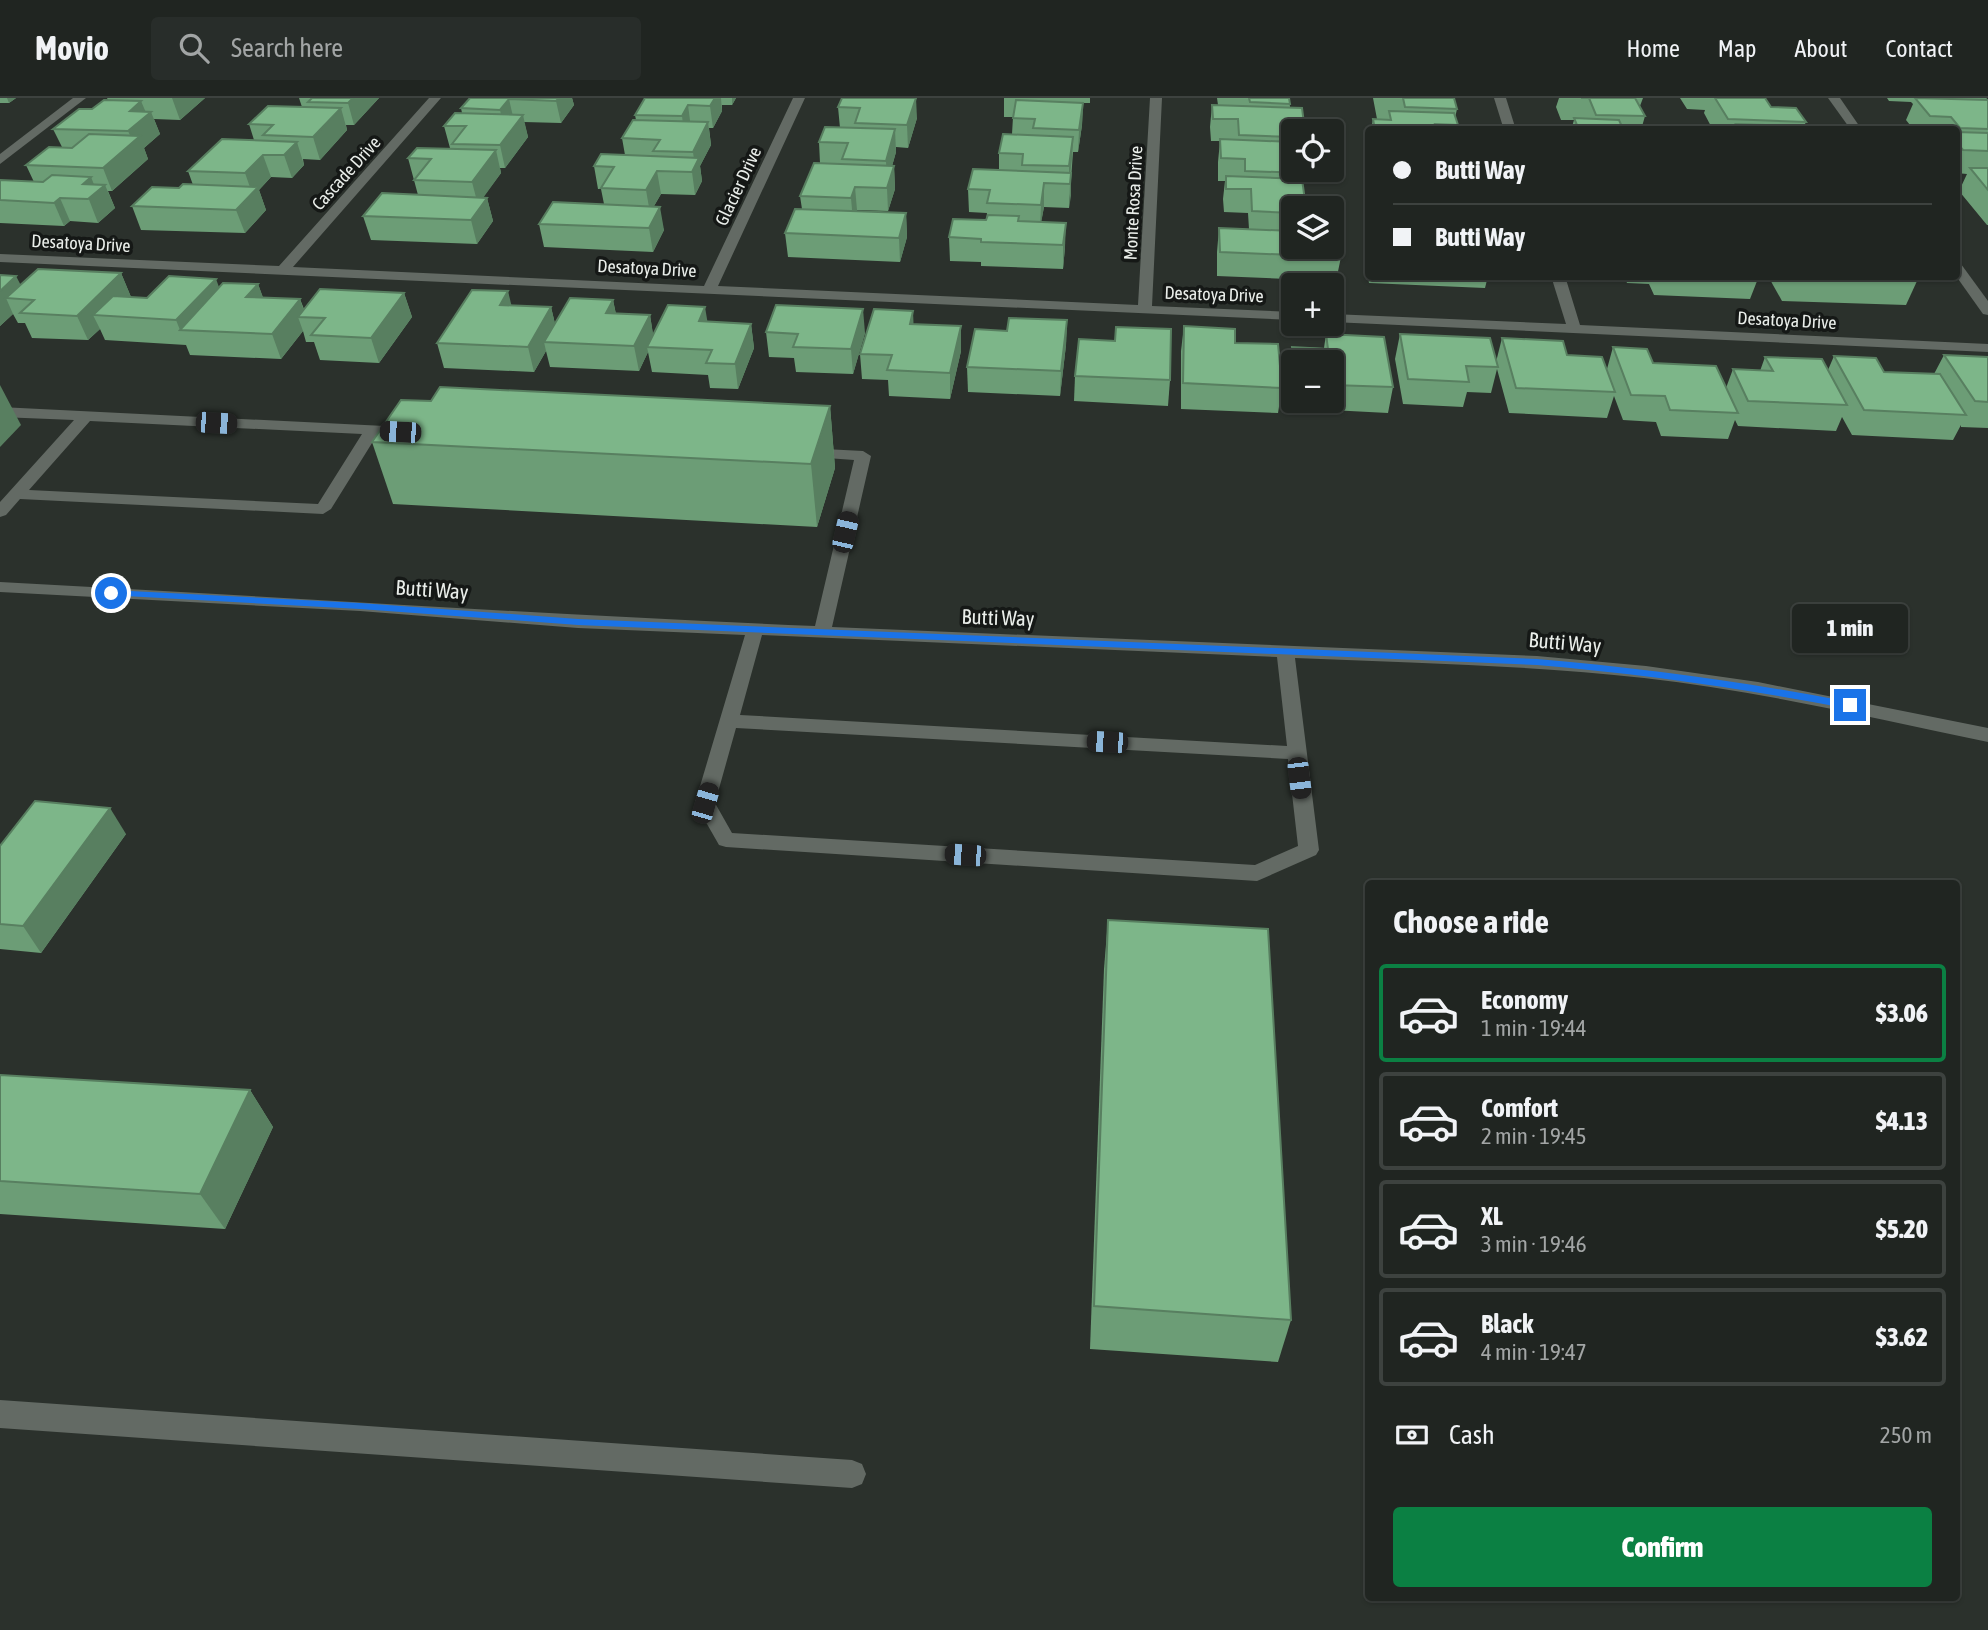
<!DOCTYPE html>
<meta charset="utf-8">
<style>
body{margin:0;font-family:"Asap Condensed",sans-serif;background:#282d2a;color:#f1f3f6;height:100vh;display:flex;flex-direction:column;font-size:26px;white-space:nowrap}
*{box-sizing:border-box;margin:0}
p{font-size:23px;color:#a2a5a5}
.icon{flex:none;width:38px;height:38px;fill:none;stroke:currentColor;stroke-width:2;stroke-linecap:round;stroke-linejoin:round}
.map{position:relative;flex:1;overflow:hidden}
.side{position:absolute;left:1365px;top:782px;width:595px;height:721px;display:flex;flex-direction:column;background:#202521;border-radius:7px;box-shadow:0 2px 5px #0004,0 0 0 2px #3d423f}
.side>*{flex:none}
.top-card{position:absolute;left:1365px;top:28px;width:595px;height:154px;border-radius:7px;box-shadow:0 2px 5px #0004,0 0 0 2px #3d423f;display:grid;align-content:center;height:154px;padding:0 28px;background:#202521}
.tools{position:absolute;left:1281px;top:21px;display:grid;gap:14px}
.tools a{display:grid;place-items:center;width:63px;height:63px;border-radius:7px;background:#202521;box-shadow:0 2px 5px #0004,0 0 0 2px #3d423f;font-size:35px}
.end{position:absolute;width:32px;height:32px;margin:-16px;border:9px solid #1a73e8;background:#fff;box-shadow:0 0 0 4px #fff}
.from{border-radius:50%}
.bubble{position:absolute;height:49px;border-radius:7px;background:#202521;box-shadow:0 2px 5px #0004,0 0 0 2px #3d423f;font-size:23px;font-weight:800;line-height:49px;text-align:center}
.car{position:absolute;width:21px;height:42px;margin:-21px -10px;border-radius:9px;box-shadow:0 0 5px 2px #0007;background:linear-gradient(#222 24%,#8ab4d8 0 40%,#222 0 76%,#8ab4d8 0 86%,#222 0)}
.top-card b{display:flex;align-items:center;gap:24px;height:66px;font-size:26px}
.top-card b+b{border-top:2px solid #3d423f}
.top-card i{width:18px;height:18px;background:#f1f3f6}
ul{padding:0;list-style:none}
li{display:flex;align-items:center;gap:21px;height:98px;margin:0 14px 10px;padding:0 14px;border:4px solid #3d423f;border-radius:7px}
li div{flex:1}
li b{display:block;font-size:26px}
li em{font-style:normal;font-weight:800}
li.current{border-color:#0b8043}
li>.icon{width:63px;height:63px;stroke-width:1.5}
h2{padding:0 28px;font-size:32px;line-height:84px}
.pay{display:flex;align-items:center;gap:18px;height:77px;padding:0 28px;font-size:26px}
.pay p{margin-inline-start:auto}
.action{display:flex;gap:14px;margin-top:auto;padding:14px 28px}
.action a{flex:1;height:80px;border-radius:7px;background:#0b8043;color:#fff;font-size:28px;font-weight:800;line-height:80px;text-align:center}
header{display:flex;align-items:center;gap:42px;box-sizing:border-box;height:98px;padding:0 35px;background:#202521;border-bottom:2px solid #3d423f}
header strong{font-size:33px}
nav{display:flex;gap:38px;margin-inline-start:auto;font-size:24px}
.search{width:490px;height:63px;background:#282d2a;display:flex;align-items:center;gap:18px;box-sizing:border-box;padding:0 24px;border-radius:7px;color:#a2a5a5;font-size:26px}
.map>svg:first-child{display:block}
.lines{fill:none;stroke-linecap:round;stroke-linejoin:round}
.minor{fill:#636a64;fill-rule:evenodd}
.wall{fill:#6c9d76;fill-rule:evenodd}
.shaded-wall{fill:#587f60}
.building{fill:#7db689;stroke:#587f60;stroke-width:2}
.route{fill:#1a73e8}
.labels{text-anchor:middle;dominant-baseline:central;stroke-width:7;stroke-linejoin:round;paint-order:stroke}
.far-street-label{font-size:18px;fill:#eaeeea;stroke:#151816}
.street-label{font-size:21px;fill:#eaeeea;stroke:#151816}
</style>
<header>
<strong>Movio</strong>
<div class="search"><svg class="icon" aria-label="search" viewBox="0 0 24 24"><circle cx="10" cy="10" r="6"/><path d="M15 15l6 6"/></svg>Search here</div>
<nav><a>Home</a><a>Map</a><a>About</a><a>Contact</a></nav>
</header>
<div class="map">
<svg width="1988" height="1532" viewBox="0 0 1988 1532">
<rect width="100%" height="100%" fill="#2b312c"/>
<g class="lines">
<g class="minor">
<path d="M73,0H86L0,66V56Z"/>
<path d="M429,0H441L293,169L704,188L793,0H805L718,188L1138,207L1150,0H1162L1152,208L1293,214V222L0,164V156L279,168Z"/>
<path d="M1494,0H1506L1516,32H1504Z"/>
<path d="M1828,0H1840L1862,32H1851Z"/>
<path d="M1956,165L1961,166L1988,203V217L1983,216L1956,178Z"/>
<path d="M1551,178H1565L1580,227L1988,246V254L1332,224V216L1566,226Z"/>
<path d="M0,309L405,329L413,334L405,339L377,337L331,411L323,416L20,401L6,417L0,419V404L74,322L0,319ZM90,323L362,336L318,406L29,392Z"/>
<path d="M805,350L863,353L871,358L832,529L1537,558L1646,568L1758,584L1988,630V644C1874,620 1760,593 1644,580C1528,567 1412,565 1295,560L1319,752L1316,757L1264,780L1257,783L726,749L719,747L695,705L745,537L578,530L360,513L0,494V484C272,498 543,517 815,528L854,362L799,358L797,355L799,352ZM762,537L1277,559L1287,648L740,617ZM736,630L1288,661L1298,748L1255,767L732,735L715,705Z"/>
<path d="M0,1302L852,1362L862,1366L866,1376L862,1386L852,1390L0,1330Z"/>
</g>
</g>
<g class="wall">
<path d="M0,0H16L9,5H0Z"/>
<path d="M107,0H205L180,22L154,21L160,36L144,50L148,61L112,93H108L115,110L98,125L70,123L64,128L0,125V82L34,84L26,67L62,49L53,31L92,11L108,2Z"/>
<path d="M299,0H379L354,27H346L347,32L320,62L303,61L304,67L292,80L271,79L259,92L266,112L245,135L141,132L132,108L179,90L193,87L188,73L254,42L249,26L302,9Z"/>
<path d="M470,0H572L574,7L561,25L524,24L528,39L505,70H500L501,75L483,99L487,100L493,123L477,146L371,142L363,118L418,97L408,60L453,51L450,50L444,28L462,15L461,10Z"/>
<path d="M645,0H736L732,7H722V13L713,30H709L711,47L700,68L702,83L695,97L661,96L654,108L664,132L653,154L544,149L539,126L604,106L601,91H598L594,68L625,57L622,40L636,22L635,17Z"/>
<path d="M842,0L917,20L908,50L896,49V54L892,68H894L895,91L888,113L857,112L856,113L906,115L907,139L900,164L788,159L785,135L802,111L800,98L820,65L819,44L840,30L838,9Z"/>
<path d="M1004,0H1090V5H1083L1082,27L1078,54H1073L1069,110L1044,109L1041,124L1065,149L1063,171L981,168V164L950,163L949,139L986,122L987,115L969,114L968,91L999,72V55L1012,36L1013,19H1004Z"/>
<path d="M1217,0H1289L1290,9L1293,33V72L1304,75L1303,85L1293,110V149L1341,159L1336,183L1217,178V154L1219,130L1249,131L1248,115L1224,114L1223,101L1225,83H1218V64L1220,43H1211L1210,29L1212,7H1218Z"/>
<path d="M1373,0H1454L1457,11L1455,20L1458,27L1457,32H1371L1373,21H1377Z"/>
<path d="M1559,0H1643L1640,8H1639L1645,18L1641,32H1571L1574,22H1561L1556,9Z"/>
<path d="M1680,0H1765L1771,9L1806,24L1804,28L1820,32H1713L1704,15L1705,12L1687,11Z"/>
<path d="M1887,0H1987L1986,2H1988V127H1987L1959,93L1967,76L1956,75V32H1914L1906,22L1913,6L1911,4L1889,3Z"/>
<path d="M1368,142V178H1488L1485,190L1369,185L1365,161Z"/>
<path d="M121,175L131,199L147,200L219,189L258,186L263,200L300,201L304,211L404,195L412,219L379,265L320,262L314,244H306L303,233L281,261L190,257L186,247L105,242L100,231L88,242L32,240L25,225H18L13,216L0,228V177L21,187Z"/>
<path d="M1624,178H1759L1750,201L1654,197L1649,186L1627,185Z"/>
<path d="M1768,178H1914L1917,183L1906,207L1782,203Z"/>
<path d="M613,202L616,216L650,217L653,237L707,224L751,226L754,250L738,291L710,290L708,277L652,274L648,254L639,273L550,269L546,253L534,274L444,270L437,245L512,207L551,209L555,226Z"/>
<path d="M1067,222L1066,247L1060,298L968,294L967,269L1007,233Z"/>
<path d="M914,226L961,253L950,301L889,298L888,282L862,281L860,256Z"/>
<path d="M1184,228L1235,245L1282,290L1278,315L1181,311V253Z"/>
<path d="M766,234L865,235L853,276L796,274L794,260L769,259Z"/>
<path d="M1326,236L1393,289L1388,315L1292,310L1288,274L1292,249L1324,250ZM1293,264H1332V303H1293Z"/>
<path d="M1400,236L1496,264L1502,240L1567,257L1607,271L1613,249L1653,265L1726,290L1733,271L1760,273L1765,259L1828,272L1834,258L1884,274L1934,276L1944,257L1988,259V330L1961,329V327L1953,342L1852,337L1842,319L1836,333L1738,328L1735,322L1728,341L1661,338L1656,324L1623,322L1614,298L1607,320L1509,315L1497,271L1491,295L1467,294L1463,309L1403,306L1395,261Z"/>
<path d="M1075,278L1170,282L1168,308L1074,303Z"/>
<path d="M431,303L830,308L835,370L817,429L393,406L372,344Z"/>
<path d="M126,736L41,855L0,851V748Z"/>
<path d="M1108,822L1291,1222L1278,1264L1090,1251L1104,871Z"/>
<path d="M0,977L250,992L273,1029L225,1131L0,1116Z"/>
</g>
<g class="shaded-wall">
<path d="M7,0H16L9,5Z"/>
<path d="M172,0H205L180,22Z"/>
<path d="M353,0H379L354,27L348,5Z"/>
<path d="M559,0H572L574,7L561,25L556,3Z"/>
<path d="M715,0H721L722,13L713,30L710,8Z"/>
<path d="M732,0H736L732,7Z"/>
<path d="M916,0L917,20L908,50L907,27Z"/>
<path d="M509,1L514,23L505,34L500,12Z"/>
<path d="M141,3L147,17L151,14L160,36L144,50L148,61L112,93L103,70L133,44L128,33L130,13Z"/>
<path d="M1083,5L1082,27L1078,54L1079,32Z"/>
<path d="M688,7L691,30L685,41L682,18Z"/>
<path d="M341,10L347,32L320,62L313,39Z"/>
<path d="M523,17L528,39L505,70L500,47Z"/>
<path d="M708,24L711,47L700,68L702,83L695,97L692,74L695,69L693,54Z"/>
<path d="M895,31L896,54L887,86L886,63Z"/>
<path d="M1073,39L1072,61L1069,86V68Z"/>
<path d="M297,44L304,67L292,80L284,57Z"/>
<path d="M496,52L501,75L478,107L472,84Z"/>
<path d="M263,57L271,79L259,92L266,112L245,135L236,112L252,95L245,75Z"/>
<path d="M894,68L895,91L888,113L887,90Z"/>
<path d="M657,73L661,96L650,115L646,92Z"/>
<path d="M1071,75V98L1069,110L1070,86Z"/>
<path d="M91,79L97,94L105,87L115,110L98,125L83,86Z"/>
<path d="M1044,85V109L1040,131L1041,107Z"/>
<path d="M855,89L857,112L853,123L851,100Z"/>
<path d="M60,100L70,123L64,128L54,105Z"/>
<path d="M487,100L493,123L477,146L471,122Z"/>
<path d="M660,109L664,132L653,154L649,130Z"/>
<path d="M906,115L907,139L900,164L899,140Z"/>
<path d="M1066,125L1065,149L1063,171V147Z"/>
<path d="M121,175L131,199L93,217L100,231L88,242L77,218Z"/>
<path d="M16,178L28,201L6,200L13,216L0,228V193Z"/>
<path d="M216,181L225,205L180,232L186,247L176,222Z"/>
<path d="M258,186L267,210L246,199Z"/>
<path d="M508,193L514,218L500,207Z"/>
<path d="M404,195L412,219L379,265L371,240Z"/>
<path d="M300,201L306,219H298L303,233L281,261L272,236Z"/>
<path d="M613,202L618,227L606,215Z"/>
<path d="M551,209L557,234L544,244L546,253L534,274L528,249Z"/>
<path d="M705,209L709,233L699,223Z"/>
<path d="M863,211L865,235L853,276L851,251Z"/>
<path d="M913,213L914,237L910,226Z"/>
<path d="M650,217L654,242L647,249L648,254L639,273L634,248Z"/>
<path d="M1067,222L1066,247L1060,298L1061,273Z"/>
<path d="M751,226L754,250L738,291L735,266Z"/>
<path d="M961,228V253L950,301V275Z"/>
<path d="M0,287L21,327L0,349Z"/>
<path d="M830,308L835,370L817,429L811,366Z"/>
<path d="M110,710L126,736L41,855L23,828Z"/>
<path d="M250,992L273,1029L225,1131L200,1096Z"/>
</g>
<g class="building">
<path d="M312,0H353L348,5L308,4Z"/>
<path d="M470,0H559L556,3L509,1L500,12L461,10Z"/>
<path d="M645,0H715L710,8L688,7L682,18L635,17Z"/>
<path d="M842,0H916L907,27L855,25L860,10L838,9Z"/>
<path d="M1249,0H1289L1290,6L1250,4Z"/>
<path d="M1403,0H1454L1457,11L1405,9Z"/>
<path d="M1581,0H1635L1645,18L1596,17L1589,0Z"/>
<path d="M1715,0H1765L1771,9L1796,10L1806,24L1728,21Z"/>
<path d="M1915,0L1988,2V31L1960,30L1951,19L1930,18Z"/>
<path d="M104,2L141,3L130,13L151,14L128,33L53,31L79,11H92Z"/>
<path d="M1016,2L1083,5L1079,32L1033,30L1035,21L1013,20Z"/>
<path d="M1212,7L1302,10L1305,33H1293V39L1239,37L1238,21H1213Z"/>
<path d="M268,8L341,10L313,39L263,37L273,27L249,26Z"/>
<path d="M1389,13L1454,15L1458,27L1435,26L1437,32H1375L1373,21L1391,22Z"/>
<path d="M455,15L523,17L500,47L452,46L466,28H444Z"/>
<path d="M1574,20L1619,22L1623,31L1625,32H1579Z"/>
<path d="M633,22L708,24L693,54L653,53L660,42L622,40Z"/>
<path d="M1736,26L1818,29L1820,32H1740Z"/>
<path d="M825,29L895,31L886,63L842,61L848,45L819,44Z"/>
<path d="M1956,34L1988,35V53L1963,52L1956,44Z"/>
<path d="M89,36L140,38L103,70L26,67L49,49L72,50Z"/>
<path d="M1003,36L1073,39L1069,68L1022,67L1023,56L999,55Z"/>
<path d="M222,41L297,44L284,57H263L245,75L188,73Z"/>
<path d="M1220,41L1293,44V72H1304V75L1245,73V61L1221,60Z"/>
<path d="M417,50L496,52L472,84L414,82L431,61L408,60Z"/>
<path d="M601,56L699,60L692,74L657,73L646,92L601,90L614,69L594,68Z"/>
<path d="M814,65L894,68L887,90L855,89L851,100L800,98Z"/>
<path d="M1970,70H1988V92Z"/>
<path d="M973,71L1071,75L1070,86L1044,85L1041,107L987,105L990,92L968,91Z"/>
<path d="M52,77L91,79L83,86L105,87L88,101L60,100L54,105L0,102V82L43,84Z"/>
<path d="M1226,78L1302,81L1306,110H1293V115L1252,113L1251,91H1226Z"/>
<path d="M183,86L258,89L236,112L132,108L152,89L179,90Z"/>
<path d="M382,95L487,100L471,122L363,118Z"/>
<path d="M553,104L660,109L649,130L539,126Z"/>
<path d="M795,111L906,115L899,140L785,135Z"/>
<path d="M988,117L1019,118L1018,123L1066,125L1063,147L981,144V141L949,139L953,121L986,122Z"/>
<path d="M1219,130L1293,133V149H1332V135H1337L1341,159L1220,154Z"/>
<path d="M38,171L121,175L77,218L20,215L34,202L6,200Z"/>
<path d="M0,177L16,178L0,193Z"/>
<path d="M169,178L216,181L176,222L93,217L113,198L147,200Z"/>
<path d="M1793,178H1914L1917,183Z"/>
<path d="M223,185L258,186L246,199L300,201L272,236L180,232Z"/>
<path d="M320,191L404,195L371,240L311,237L325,220L298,219Z"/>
<path d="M472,192L508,193L500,207L551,209L528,249L437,245Z"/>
<path d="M570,200L613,202L606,215L650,217L634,248L544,244Z"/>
<path d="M668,207L705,209L699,223L751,226L735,266L706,265L712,252L647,249Z"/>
<path d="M776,207L863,211L851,251L793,249L798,236L766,234Z"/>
<path d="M874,211L913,213L910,226L961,228L950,275L887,272L892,257L860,256Z"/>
<path d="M1009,220L1067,222L1061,273L967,269L975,231L1007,233Z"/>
<path d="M1184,228L1235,231V245L1278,246L1282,290L1183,285Z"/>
<path d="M1116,229L1171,231L1170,282L1075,278L1079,241L1115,243Z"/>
<path d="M1326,236L1384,239L1393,289L1332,287V264H1294L1292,249L1328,251Z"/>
<path d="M1400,236L1490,240L1498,269L1466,268L1469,284L1408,281Z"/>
<path d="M1502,240L1563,243L1567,257L1602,259L1615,294L1516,290Z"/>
<path d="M1613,249L1647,251L1653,265L1716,268L1738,315L1670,312L1665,298L1631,297Z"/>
<path d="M1944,257L1988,259V304L1975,303Z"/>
<path d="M1834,258L1876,260L1884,274L1940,276L1966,317L1864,312Z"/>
<path d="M1765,259L1822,261L1847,307L1748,303L1733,271L1773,273Z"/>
<path d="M440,289L830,308L811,366L372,344L401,302L431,303Z"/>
<path d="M35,703L110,710L23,828L0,826V748Z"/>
<path d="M1108,822L1268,831L1291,1222L1094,1208Z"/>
<path d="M0,977L250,992L200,1096L0,1083Z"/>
</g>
<path class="route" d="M111,492L360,505L578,521L1537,561C1643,570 1746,584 1850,604L1855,607L1850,611C1746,591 1643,576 1537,567L578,527L360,511L107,497L106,495Z"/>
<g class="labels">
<g class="far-street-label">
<text transform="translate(346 75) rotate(-48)">Cascade Drive</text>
<text transform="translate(738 88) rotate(-65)">Glacier Drive</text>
<text transform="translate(1133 105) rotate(-87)">Monte Rosa Drive</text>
<text transform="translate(81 145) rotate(3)">Desatoya Drive</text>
<text transform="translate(647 170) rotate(3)">Desatoya Drive</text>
<text transform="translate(1214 196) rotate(2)">Desatoya Drive</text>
<text transform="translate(1787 222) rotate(3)">Desatoya Drive</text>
</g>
<g class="street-label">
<text transform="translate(432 491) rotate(4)">Butti Way</text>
<text transform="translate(998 519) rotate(2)">Butti Way</text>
<text transform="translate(1565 544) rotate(5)">Butti Way</text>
</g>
</g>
</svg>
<div class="tools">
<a><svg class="icon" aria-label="locate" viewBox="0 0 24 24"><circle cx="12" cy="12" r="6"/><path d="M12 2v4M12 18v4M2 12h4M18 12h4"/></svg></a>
<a><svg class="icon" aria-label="layers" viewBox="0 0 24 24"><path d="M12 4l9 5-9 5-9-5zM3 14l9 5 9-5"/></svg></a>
<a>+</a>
<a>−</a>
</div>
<i class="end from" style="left:111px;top:495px"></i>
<i class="end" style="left:1850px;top:607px"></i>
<div class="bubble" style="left:1792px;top:506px;width:116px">1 min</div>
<i class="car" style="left:216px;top:325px;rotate:93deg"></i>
<i class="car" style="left:400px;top:334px;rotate:273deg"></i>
<i class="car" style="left:845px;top:434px;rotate:13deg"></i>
<i class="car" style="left:1107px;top:644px;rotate:273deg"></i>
<i class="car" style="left:1299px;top:680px;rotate:173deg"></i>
<i class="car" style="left:705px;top:705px;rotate:16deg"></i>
<i class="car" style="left:965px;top:757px;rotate:274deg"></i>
<div class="top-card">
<b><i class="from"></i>Butti Way</b>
<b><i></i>Butti Way</b>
</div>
<section class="side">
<h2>Choose a ride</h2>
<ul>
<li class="current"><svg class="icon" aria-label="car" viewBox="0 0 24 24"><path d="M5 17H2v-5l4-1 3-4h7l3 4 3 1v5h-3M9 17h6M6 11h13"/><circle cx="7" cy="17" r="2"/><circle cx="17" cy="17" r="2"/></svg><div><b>Economy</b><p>1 min · 19:44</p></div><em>$3.06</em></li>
<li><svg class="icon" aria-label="car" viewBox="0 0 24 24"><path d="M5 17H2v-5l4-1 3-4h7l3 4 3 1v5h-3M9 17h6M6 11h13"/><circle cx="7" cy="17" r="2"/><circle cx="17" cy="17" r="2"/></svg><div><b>Comfort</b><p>2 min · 19:45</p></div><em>$4.13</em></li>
<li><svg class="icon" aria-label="car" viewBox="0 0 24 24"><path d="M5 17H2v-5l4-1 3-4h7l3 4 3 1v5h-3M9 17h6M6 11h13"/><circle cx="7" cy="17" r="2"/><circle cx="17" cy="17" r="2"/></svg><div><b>XL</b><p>3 min · 19:46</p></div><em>$5.20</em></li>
<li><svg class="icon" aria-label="car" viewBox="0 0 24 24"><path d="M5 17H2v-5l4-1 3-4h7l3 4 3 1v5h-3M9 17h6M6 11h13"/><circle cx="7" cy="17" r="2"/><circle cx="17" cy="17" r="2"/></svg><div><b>Black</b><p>4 min · 19:47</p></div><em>$3.62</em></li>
</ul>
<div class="pay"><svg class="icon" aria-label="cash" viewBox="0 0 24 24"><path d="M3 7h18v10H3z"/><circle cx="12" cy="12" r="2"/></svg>Cash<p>250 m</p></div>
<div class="action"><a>Confirm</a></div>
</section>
</div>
